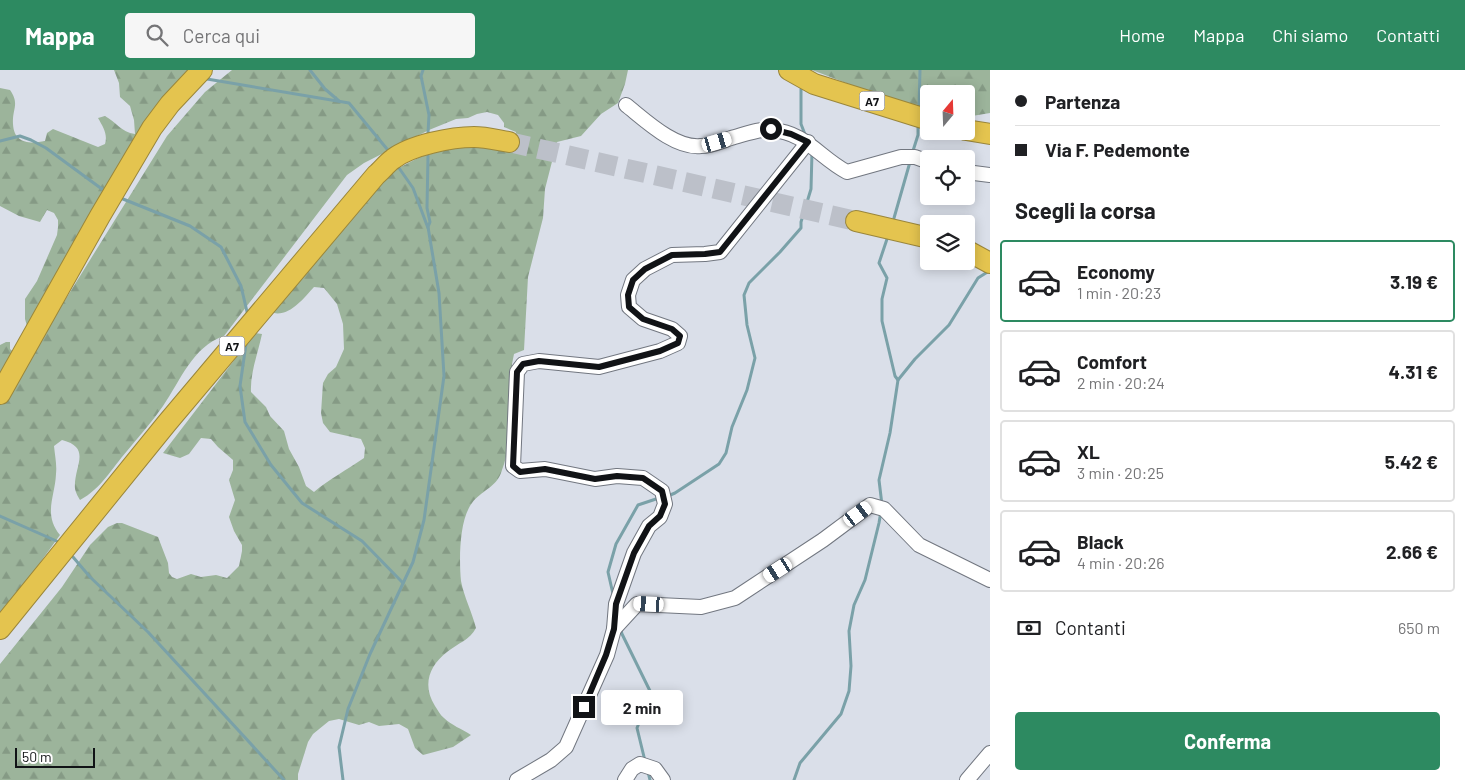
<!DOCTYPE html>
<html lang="it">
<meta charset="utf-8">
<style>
body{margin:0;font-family:Barlow,sans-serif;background:#f6f6f6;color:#202124;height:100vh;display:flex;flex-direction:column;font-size:19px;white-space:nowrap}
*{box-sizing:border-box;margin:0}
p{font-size:16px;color:#757577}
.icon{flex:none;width:28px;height:28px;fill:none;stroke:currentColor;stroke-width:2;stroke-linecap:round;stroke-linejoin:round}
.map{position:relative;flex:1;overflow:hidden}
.drawer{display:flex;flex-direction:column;background:#fff;width:475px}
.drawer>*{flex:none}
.top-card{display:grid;align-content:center;height:110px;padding:0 25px;background:#fff}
.needle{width:32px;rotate:19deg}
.controls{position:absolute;left:920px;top:15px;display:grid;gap:10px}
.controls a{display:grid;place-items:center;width:55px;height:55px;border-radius:5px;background:#fff;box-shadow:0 2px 12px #0003;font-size:25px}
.scale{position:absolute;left:15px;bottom:12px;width:80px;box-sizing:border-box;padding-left:5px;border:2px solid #111316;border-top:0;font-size:14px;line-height:18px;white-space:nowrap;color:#111316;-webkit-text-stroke:4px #fff;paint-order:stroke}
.end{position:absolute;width:22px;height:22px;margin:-11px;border:6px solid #111316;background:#fff;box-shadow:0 0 0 2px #fff}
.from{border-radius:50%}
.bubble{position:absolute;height:35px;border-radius:5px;background:#fff;box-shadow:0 2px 12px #0003;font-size:16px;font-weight:700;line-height:35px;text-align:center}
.car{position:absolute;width:15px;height:30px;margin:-15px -8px;border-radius:6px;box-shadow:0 0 4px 1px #0007;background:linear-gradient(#fff 24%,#345 0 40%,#fff 0 76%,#345 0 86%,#fff 0)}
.top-card b{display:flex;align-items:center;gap:18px;height:48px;font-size:19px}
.top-card b+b{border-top:1px solid #e0e0e0}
.top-card i{width:12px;height:12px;background:#202124}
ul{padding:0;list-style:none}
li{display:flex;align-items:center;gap:15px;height:82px;margin:0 10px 8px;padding:0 15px;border:2px solid #e0e0e0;border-radius:5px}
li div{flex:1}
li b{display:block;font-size:19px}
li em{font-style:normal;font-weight:700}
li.current{border-color:#2d8a61}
li>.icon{width:45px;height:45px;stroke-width:1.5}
h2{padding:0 25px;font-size:22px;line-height:60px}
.pay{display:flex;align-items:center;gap:12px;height:55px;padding:0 25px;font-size:19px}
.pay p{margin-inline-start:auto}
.cta{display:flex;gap:10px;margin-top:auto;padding:10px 25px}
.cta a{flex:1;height:58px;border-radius:5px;background:#2d8a61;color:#fff;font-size:20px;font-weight:700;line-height:58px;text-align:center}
header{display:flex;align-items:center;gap:30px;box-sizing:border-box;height:70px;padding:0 25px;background:#2d8a61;color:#fff}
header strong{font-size:24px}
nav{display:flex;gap:28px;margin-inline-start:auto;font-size:18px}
.search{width:350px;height:45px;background:#f6f6f6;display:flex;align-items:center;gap:12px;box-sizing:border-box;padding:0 18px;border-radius:5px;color:#757577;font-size:19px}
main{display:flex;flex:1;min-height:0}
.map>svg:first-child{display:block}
.forest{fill:url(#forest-firs)}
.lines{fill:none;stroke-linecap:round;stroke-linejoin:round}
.stream{stroke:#7aa1a8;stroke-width:3}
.highway-tunnel{stroke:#bcc0c9;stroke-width:20;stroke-dasharray:20 10;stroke-linecap:butt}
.minor-casing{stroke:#727780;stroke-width:16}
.highway-casing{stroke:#9a863b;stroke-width:22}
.minor{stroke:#fff;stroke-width:14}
.highway{stroke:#e4c44f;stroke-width:20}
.route{stroke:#111316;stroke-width:6}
.labels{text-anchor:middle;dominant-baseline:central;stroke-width:5;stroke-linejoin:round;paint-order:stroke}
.shield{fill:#fff;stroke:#585a5c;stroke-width:1}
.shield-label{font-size:12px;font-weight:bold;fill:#111316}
</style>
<header>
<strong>Mappa</strong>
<div class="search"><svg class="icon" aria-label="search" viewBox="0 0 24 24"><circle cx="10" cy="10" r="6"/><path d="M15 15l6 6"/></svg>Cerca qui</div>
<nav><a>Home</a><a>Mappa</a><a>Chi siamo</a><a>Contatti</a></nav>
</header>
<main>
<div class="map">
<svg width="990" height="710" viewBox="0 0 990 710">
<defs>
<pattern id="forest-firs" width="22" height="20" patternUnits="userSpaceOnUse" patternTransform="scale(1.25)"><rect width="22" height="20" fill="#9cb49b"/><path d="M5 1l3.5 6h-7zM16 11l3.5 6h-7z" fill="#859a85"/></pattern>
</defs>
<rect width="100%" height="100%" fill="#dadfe9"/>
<g class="forest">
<path d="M114,0H195L27,256L25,249V229L37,211L57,165L58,157V150L54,143L47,140L40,152L19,146L0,136V18L10,20C20,34 12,39 13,54C14,74 30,74 45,71L47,63L53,59L98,77L105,74C108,64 103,57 98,48L105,46C116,52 121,62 135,64L134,50L130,36L120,27L119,13Z"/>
<path d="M232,0H628L625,14L618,33L601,44L581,66L557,72L545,119L543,148L528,207L524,280L514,284L512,294C511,329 514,370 501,403C496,417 481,421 472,433C459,450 459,490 461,511C464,527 472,542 476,558C470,570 458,573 447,582C429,596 422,615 435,636C438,640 440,645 444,648C451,655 462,659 471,665L453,677L423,685L415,678L408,659L399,654L379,656L369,652L359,655L339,649L329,651L313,664L308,672L298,704V710H0V594L62,517L90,475L108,457L117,453H122L158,467L168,493L169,503L172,507L177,509L191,504L201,507L216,505L227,508L239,496L242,481V475L234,461L229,447L235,430L229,410L233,400V390L218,377L211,369L201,368L189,384L180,388L163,383L255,263L262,264C258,283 250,303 251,322L266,337L270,346L284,361L289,379L299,397L306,416L314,422C329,409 347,400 364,388L365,378L361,369L330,362L323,353L321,343L323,313L328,304L336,297L344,279L343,254L337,234L324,218L314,217C303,229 288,249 270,242L391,102L420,87L452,78L490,77L511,81L516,62L504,57V53L498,45L487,42L477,44L468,48L456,49L429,60L364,93L347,105L224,266C192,277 181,310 163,336C152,352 139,366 127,381C112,398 101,419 80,430C78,427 76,423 75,419C73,397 93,378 62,370L54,376C55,386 57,395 56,404C55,427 43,444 60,465L0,548V275L6,272H10V279L26,293L167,66L205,22Z"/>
<path d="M812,0H990V43L966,47V24H929V41L867,21Z"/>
</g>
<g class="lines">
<g class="stream">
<path d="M310,0L325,19L339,31"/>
<path d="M423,0L421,6L429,45L428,63"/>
<path d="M207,9L349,33L387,79"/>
<path d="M801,19V54L806,67"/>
<path d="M919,39L920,0"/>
<path d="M0,71L20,66L31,70L46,78L106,122"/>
<path d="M912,84L918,65V53"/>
<path d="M399,98L413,118L428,158"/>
<path d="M123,129L190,156L221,177L241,216L248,246"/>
<path d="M894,148L910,92"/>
<path d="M887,169L879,193L887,208L882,229V251L895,306L898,310"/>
<path d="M246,274L240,316L245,352L271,395L302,433L362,471L403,513"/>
<path d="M668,426L675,423L719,394L726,383L732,357L747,320L755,288L747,255L744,225L749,213L780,182L801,158V152L811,119L812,82"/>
<path d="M882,435L879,410L890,363L898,310L915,289L949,255L978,208L989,201"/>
<path d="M0,446L61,473"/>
<path d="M73,487L90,507L148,562L284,710"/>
<path d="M613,524L608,502L616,474L638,435L659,428"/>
<path d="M620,557L622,564L651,623L637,658L645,691"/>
<path d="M648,702L650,710"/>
<path d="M343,710L339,677L348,639L370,584L413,492L424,450L444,306L439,223L428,157L430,152L427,138L428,86"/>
<path d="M794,710L800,693L841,644L849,621L851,596L849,561L854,535L865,510L879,453L881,441"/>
</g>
<path class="highway-tunnel" d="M509,72L856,151"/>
<g class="minor-casing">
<g id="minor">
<path d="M626,35C645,50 675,79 701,76C711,76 722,71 731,68C743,65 759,58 772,60C805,62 820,88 847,102L901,87H915L929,92"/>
<path d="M966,102L990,105"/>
<path d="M614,559L637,534L701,537L735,528L823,470L870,435L884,439L919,475L990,510"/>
<path d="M517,710L551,690L566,677L607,585L614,559L616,534L634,483L649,456L660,447L665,434L662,421L643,408L617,406L595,409L545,399L520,401L513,396L517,302L523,294L539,291L599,297L660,281L678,273L680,266L672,259L643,249L629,237L628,225L633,210L645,199L672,185L705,184L720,182L808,72"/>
<path d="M625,710L632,699L640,694L655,699L663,710"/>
<path d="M967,710L990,683"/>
</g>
</g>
<g class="highway-casing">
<g id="highway">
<path d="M789,0L814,14L929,50"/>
<path d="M966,60L990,64"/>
<path d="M856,151L929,168"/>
<path d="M966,180L990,193"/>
<path d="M0,324L100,146L152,58L170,34L202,0"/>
<path d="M0,559L167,353L376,105C382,100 387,93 393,89C411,75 452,67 474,67C486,67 497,70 509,72"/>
</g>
</g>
<use href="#minor" class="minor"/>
<use href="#highway" class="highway"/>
</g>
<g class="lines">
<path class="route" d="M584,637L606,585L614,559L616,534L634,483L649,456L660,446L665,434L662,421L643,408L617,406L595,409L545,399L520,402L513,396L517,302L523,294L539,291L599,297L660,281L678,273L680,266L672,259L643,249L629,237L628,225L633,210L645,199L672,185L705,184L720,182L808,72L791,64L771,59"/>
</g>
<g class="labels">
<g class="shield">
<rect x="859.5" y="21.5" width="25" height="19" rx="4"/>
<rect x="219.5" y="266.5" width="25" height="19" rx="4"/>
</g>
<g class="shield-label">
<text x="872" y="31">A7</text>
<text x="232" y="276">A7</text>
</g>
</g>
</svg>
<div class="controls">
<a><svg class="needle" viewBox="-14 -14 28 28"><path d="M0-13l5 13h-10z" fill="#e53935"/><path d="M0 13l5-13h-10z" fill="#757577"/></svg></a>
<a><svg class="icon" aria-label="locate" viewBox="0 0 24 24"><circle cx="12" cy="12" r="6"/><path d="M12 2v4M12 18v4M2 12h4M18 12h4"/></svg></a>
<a><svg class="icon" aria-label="layers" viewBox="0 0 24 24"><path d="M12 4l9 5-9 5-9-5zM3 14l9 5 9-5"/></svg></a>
</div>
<div class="scale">50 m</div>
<i class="end from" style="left:771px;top:59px"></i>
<i class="end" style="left:584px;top:637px"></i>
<div class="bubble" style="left:601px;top:620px;width:82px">2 min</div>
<i class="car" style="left:717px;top:72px;rotate:74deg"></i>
<i class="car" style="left:858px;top:444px;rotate:54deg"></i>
<i class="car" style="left:778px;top:500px;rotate:237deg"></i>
<i class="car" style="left:649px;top:534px;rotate:273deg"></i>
</div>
<section class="drawer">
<div class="top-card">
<b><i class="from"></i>Partenza</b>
<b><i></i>Via F. Pedemonte</b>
</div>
<h2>Scegli la corsa</h2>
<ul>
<li class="current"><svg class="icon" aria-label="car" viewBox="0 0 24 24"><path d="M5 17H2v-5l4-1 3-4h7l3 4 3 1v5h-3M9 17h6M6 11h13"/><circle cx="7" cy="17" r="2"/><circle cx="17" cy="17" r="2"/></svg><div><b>Economy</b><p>1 min · 20:23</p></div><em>3.19 €</em></li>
<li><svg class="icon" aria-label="car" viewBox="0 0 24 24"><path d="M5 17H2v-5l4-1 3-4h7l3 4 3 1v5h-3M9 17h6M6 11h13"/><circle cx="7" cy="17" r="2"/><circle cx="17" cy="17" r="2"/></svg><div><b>Comfort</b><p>2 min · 20:24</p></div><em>4.31 €</em></li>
<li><svg class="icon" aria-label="car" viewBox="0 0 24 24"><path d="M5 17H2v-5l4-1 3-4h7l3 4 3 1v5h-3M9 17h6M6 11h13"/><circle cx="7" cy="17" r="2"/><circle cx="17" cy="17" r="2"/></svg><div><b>XL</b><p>3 min · 20:25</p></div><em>5.42 €</em></li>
<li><svg class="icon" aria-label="car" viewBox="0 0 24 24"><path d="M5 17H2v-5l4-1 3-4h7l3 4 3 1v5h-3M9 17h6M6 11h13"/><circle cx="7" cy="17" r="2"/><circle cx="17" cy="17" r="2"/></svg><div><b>Black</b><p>4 min · 20:26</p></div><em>2.66 €</em></li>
</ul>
<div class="pay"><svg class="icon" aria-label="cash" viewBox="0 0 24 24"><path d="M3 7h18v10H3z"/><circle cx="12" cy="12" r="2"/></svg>Contanti<p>650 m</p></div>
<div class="cta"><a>Conferma</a></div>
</section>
</main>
